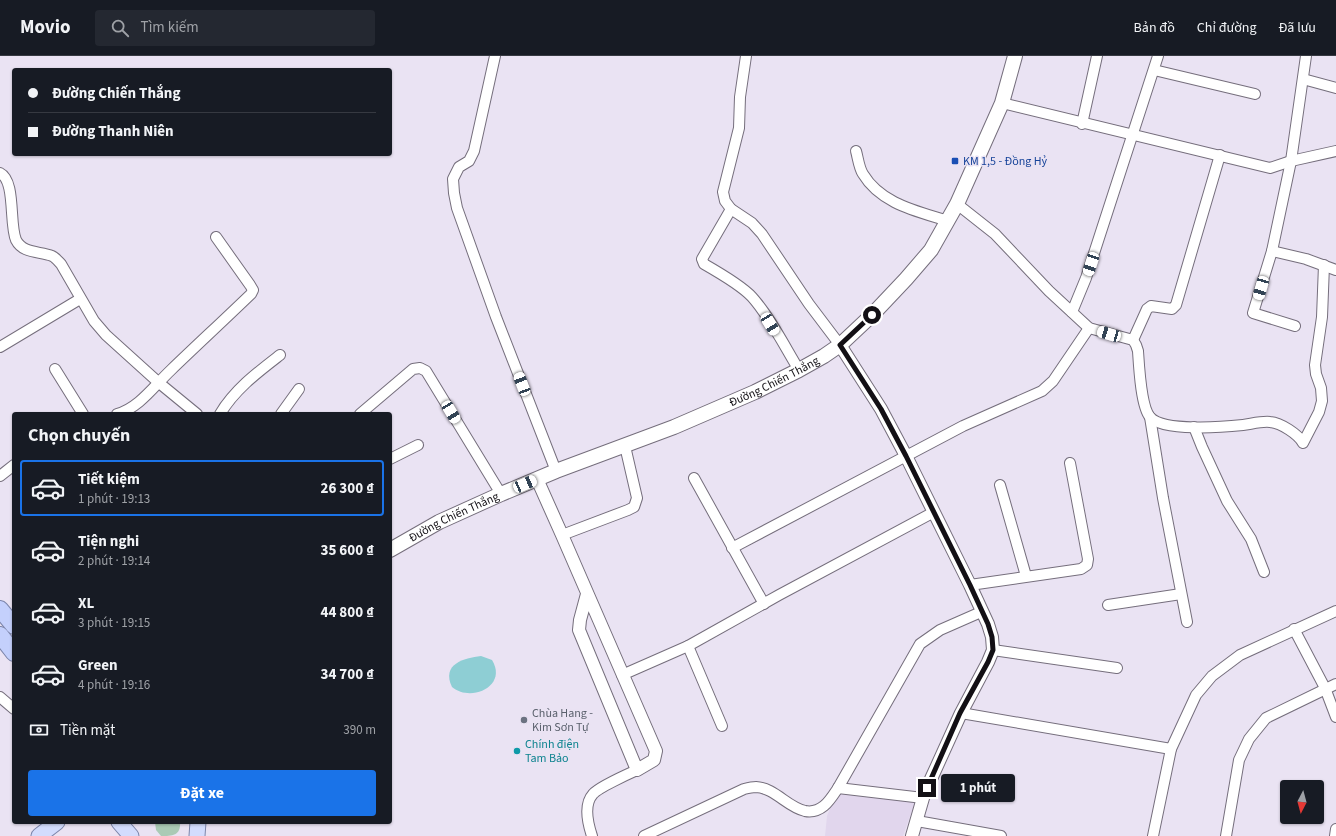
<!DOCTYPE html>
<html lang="vi">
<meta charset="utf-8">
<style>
body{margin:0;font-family:"Source Sans 3",sans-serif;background:#242831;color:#f1f3f6;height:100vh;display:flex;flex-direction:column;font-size:15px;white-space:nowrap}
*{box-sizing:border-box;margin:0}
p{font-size:13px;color:#9ea1a6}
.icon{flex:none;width:22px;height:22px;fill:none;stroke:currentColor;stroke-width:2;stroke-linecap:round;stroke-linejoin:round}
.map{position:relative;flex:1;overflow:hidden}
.sheet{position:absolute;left:12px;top:356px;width:380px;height:412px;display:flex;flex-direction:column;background:#171b24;border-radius:4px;box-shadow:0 1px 3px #0004}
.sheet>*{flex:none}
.guide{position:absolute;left:12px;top:12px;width:380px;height:88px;border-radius:4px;box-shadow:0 1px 3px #0004;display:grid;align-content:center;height:88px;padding:0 16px;background:#171b24}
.needle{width:26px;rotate:186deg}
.controls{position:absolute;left:1280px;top:724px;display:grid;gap:8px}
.controls a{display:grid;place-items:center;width:44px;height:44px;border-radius:4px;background:#171b24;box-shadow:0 1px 3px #0004;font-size:20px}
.end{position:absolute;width:18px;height:18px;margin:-9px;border:5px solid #131015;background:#fff;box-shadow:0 0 0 2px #fff}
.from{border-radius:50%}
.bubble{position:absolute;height:28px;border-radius:4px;background:#171b24;box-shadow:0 1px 3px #0004;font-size:13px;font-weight:700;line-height:28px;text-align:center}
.car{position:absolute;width:12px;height:24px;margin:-12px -6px;border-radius:5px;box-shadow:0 0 3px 1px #0007;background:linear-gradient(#fff 24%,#345 0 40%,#fff 0 76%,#345 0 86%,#fff 0)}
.guide b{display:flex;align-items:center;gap:14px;height:38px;font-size:15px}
.guide b+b{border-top:1px solid #363941}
.guide i{width:10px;height:10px;background:#f1f3f6}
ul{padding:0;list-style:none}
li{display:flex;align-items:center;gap:12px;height:56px;margin:0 8px 6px;padding:0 8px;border:2px solid transparent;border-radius:4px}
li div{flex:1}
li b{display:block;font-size:15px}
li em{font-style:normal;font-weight:700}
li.selected{border-color:#1a73e8}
li>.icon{width:36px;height:36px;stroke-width:1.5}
h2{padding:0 16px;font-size:18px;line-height:48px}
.pay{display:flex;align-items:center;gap:10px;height:44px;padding:0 16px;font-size:15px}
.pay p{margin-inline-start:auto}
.cta{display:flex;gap:8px;margin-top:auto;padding:8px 16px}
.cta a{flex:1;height:46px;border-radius:4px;background:#1a73e8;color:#fff;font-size:16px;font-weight:700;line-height:46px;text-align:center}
header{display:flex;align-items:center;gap:24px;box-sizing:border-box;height:56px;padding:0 20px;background:#171b24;border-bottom:1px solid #363941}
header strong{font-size:19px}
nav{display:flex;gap:22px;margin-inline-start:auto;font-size:14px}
.search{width:280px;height:36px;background:#242831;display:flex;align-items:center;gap:10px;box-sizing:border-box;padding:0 14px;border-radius:4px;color:#9ea1a6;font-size:15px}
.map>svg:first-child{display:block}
.built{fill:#e1d6ed}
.green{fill:#aacab5}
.water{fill:#8eced4}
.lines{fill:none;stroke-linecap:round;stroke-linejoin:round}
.minor-casing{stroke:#756e7c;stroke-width:12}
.tertiary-casing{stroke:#756e7c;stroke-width:14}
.secondary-casing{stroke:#756e7c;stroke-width:16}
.primary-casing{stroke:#7d86ab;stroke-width:17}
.trunk-casing{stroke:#7d86ab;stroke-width:18}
.minor{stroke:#fff;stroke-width:10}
.tertiary{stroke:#fff;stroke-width:12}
.secondary{stroke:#fff;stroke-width:14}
.primary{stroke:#d3dcfd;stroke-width:15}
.trunk{stroke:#c4d0fc;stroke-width:16}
.route{stroke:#131015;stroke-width:5}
.transit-dot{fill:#1a4fb4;stroke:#eae3f3;stroke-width:1.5}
.worship-dot{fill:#6b7280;stroke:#eae3f3;stroke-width:1.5}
.culture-dot{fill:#0f9aa8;stroke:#eae3f3;stroke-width:1.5}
.labels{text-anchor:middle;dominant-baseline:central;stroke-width:3;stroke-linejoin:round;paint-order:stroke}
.transit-label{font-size:12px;fill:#164399;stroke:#eae3f3;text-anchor:start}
.street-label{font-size:12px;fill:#131015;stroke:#eae3f3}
.worship-label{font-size:12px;fill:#5b616d;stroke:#eae3f3;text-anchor:start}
.culture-label{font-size:12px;fill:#0d838f;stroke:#eae3f3;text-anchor:start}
</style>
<header>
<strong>Movio</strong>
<div class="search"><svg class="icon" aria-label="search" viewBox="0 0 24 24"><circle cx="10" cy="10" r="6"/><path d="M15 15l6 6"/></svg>Tìm kiếm</div>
<nav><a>Bản đồ</a><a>Chỉ đường</a><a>Đã lưu</a></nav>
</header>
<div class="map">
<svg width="1336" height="780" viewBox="0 0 1336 780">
<rect width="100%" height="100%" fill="#eae3f3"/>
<path class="built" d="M844,733L915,746L903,780H825L827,760L831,750Z"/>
<path class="green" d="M155,766H180C181,780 172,780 161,780L156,774Z"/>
<path class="water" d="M481,600L492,604C508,630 471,647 452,631C441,608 464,602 481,600Z"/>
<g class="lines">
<g class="minor-casing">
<g id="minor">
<path d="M495,0L474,95L469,105L459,111L453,123L454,137L457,152L496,261L556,415"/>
<path d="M746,0L740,41L739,72L723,136L725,145L731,153L752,167L762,178L809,248L840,289"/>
<path d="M1154,14L1255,38"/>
<path d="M1303,23L1336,32"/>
<path d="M1002,47L1270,112L1291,105L1336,95"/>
<path d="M1082,68L1097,0"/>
<path d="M856,95C858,102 859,112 863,118C881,148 917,155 948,165"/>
<path d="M0,117C16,125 9,168 16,184C23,198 40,195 52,200C55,201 58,205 61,208L94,265L106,279L158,326L197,358"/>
<path d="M957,148L995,178L1049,235L1089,272L1133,284L1136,289L1138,295C1139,310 1141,351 1150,361C1163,376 1224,371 1243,369C1251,368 1262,365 1270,366C1281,367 1298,378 1303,387L1319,356L1322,345L1321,332L1316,318L1315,309L1322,261L1324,209"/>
<path d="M731,153L702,203L704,208C718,216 742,230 752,241C770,261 785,291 799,314"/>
<path d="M1272,195L1306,203L1336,214"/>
<path d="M1072,256L1086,222L1158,0"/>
<path d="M1295,270L1253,257L1272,195L1291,105L1306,0"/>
<path d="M1133,284L1147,253L1151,250L1172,253L1176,249L1220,99"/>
<path d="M0,291L80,243"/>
<path d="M55,313L83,358"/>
<path d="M117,358C139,352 154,330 171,314C197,289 224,264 251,238L253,234L250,229L216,181"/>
<path d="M220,358C235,333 258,316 280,299"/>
<path d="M281,358L299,333"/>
<path d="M360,358L413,313L420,312L426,315L501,438"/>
<path d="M1150,361L1163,442L1187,566"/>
<path d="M1194,371L1202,391L1227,445L1251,483L1264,516"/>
<path d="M390,403L418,389"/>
<path d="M0,420L14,409"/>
<path d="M694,422L764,548"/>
<path d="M1000,429L1026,520"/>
<path d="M562,479L628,454L634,451L637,442L625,390"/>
<path d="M732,492L963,370L1042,335L1053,325L1089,272"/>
<path d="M970,529L1081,513L1087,509L1088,503L1070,407"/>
<path d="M1108,549L1181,538"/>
<path d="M1294,573L1325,632L1336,661"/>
<path d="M688,590L722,670"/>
<path d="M993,594L1117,612"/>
<path d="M622,619L688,590L779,539L934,456"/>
<path d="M0,641L14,653"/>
<path d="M961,657L1171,693"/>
<path d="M838,732L923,742"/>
<path d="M917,765L1001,780"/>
<path d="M592,780C588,768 583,749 593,738C598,732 628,718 637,714"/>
<path d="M644,780L744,733C748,732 752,731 756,731C775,732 787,751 805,755C822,758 830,744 838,732L920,588L940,574L981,556"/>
<path d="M1153,780L1171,693L1196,639L1212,620L1240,599L1336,555"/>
<path d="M1226,780L1239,704L1249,683L1266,662L1336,628"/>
<path d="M1335,780L1336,773"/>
</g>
</g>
<g class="tertiary-casing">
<g id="tertiary">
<path d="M840,289L881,353L906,400L970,529L988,568L992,581L993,594L988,606L961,657L931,723L923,742L912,780"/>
<path d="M537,423L562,479L656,695L654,704L637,714L579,574L580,564L587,538"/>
</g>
</g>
<g class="secondary-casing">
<g id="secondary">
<path id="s1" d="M390,494L439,466L501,438L556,415L674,371L755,336L799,314L824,300L840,289L872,259L906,223L931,194L957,148L1002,47L1015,0"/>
</g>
</g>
<g class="primary-casing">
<g id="primary">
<path d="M119,766L131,780"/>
<path d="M39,780L57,766"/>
<path d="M197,780L198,766"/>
</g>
</g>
<g class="trunk-casing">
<g id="trunk">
<path d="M0,553L14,570"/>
<path d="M0,579L14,597"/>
</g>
</g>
<use href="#minor" class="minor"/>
<use href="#tertiary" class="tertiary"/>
<use href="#secondary" class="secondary"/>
<use href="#primary" class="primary"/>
<use href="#trunk" class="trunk"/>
</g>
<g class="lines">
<path class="route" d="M872,259L840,289L881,353L906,400L970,529L988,568L992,581L993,594L988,606L960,657L927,732"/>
</g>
<rect class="transit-dot" x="951" y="101" width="8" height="8" rx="2"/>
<circle class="worship-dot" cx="524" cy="664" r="4"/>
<circle class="culture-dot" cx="517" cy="695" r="4"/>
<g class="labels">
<g class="transit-label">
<text x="963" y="105">KM 1,5 - Đồng Hỷ</text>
</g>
<g class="street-label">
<text stroke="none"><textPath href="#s1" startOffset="420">Đường Chiến Thắng</textPath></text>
<text stroke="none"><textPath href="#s1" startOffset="72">Đường Chiến Thắng</textPath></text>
</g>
<g class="worship-label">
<text x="532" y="657">Chùa Hang -<tspan x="532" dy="14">Kim Sơn Tự</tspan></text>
</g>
<g class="culture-label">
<text x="525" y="688">Chính điện<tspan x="525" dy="14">Tam Bảo</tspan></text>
</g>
</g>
</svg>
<div class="controls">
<a><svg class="needle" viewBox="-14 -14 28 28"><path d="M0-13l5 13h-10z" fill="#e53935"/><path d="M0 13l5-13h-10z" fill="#9ea1a6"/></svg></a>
</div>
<i class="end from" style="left:872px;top:259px"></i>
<i class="end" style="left:927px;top:732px"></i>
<div class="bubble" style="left:941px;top:718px;width:74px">1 phút</div>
<i class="car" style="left:1091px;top:208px;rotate:198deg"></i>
<i class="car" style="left:1261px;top:232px;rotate:196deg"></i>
<i class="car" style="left:770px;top:268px;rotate:149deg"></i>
<i class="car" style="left:1109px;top:278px;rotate:286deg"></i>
<i class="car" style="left:522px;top:328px;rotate:339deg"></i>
<i class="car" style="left:451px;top:356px;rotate:149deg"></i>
<i class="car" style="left:525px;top:428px;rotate:67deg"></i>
<div class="guide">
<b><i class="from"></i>Đường Chiến Thắng</b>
<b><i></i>Đường Thanh Niên</b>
</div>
<section class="sheet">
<h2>Chọn chuyến</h2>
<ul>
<li class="selected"><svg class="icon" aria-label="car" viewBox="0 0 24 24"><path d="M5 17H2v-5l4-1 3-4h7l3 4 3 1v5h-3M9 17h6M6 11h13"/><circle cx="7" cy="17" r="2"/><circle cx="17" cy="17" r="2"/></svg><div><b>Tiết kiệm</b><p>1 phút · 19:13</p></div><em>26 300 ₫</em></li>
<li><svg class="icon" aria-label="car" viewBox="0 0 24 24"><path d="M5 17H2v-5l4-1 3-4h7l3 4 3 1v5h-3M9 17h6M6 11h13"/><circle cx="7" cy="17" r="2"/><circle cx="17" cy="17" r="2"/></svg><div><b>Tiện nghi</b><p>2 phút · 19:14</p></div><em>35 600 ₫</em></li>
<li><svg class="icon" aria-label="car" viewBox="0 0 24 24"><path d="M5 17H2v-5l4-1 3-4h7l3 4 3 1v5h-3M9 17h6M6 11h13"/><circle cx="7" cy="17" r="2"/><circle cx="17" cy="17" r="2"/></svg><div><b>XL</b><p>3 phút · 19:15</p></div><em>44 800 ₫</em></li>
<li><svg class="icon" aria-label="car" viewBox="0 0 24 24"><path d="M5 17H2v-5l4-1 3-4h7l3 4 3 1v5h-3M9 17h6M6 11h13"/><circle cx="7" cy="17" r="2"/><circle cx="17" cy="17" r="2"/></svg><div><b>Green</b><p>4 phút · 19:16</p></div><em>34 700 ₫</em></li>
</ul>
<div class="pay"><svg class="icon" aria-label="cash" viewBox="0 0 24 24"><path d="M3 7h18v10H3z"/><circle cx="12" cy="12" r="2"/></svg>Tiền mặt<p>390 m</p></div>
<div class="cta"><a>Đặt xe</a></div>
</section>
</div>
